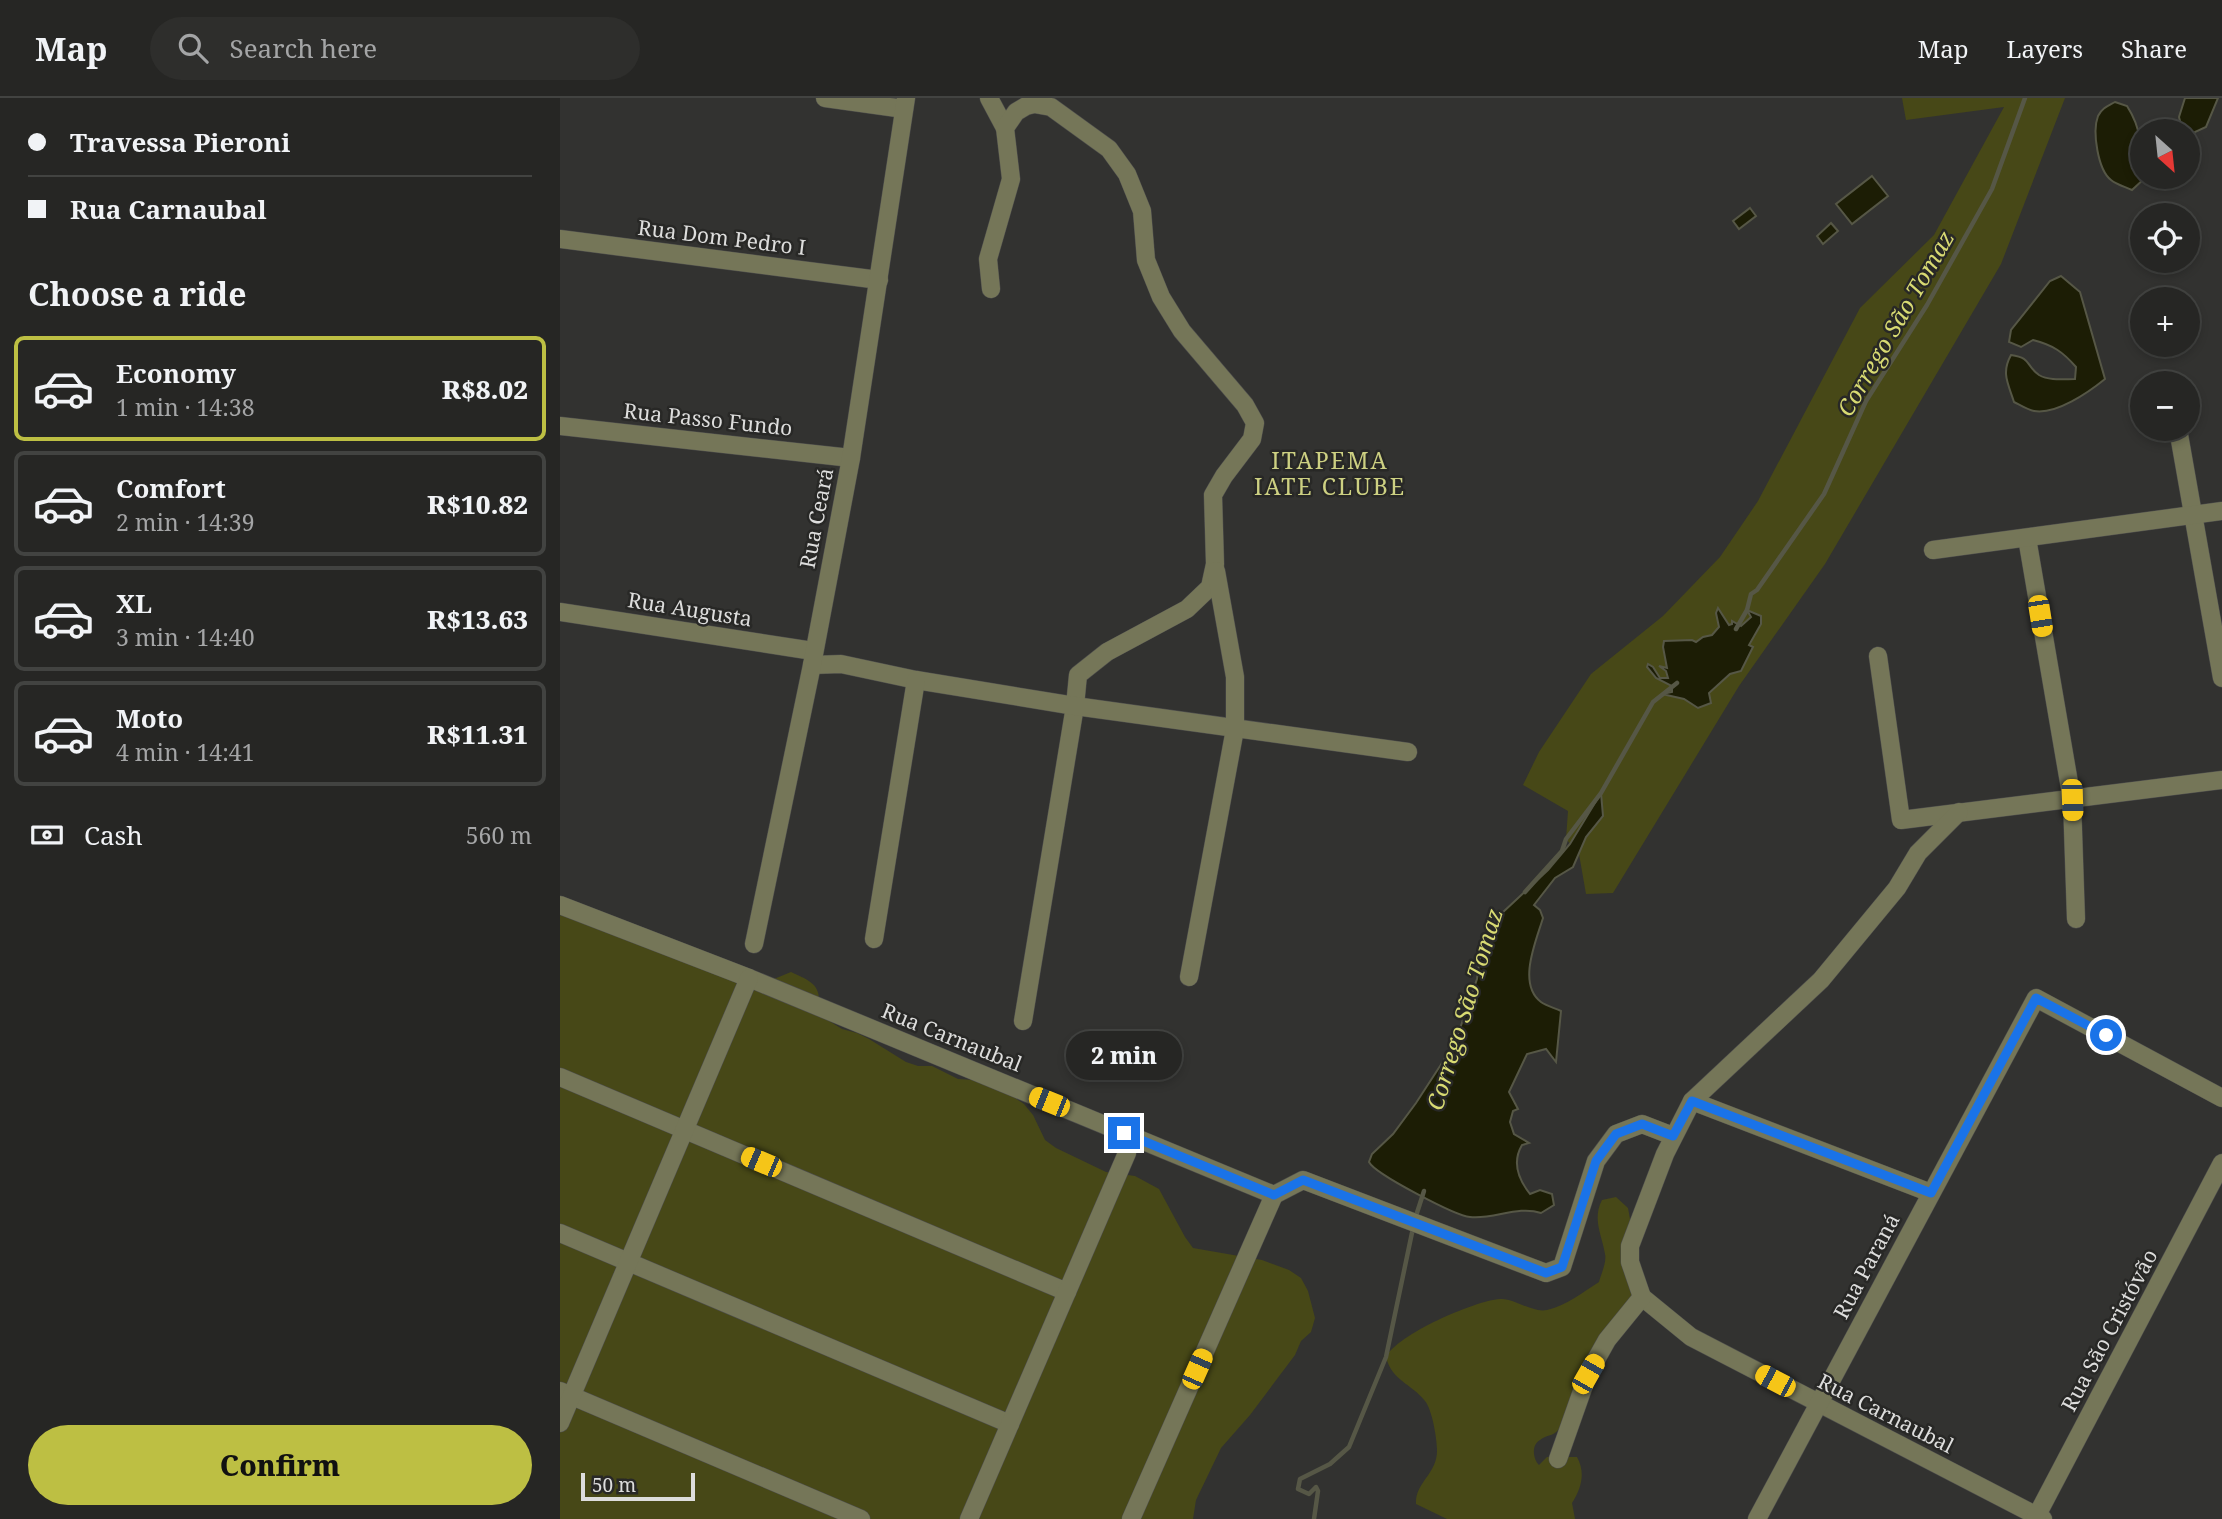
<!DOCTYPE html>
<meta charset="utf-8">
<style>
body{margin:0;font-family:"Noto Serif",serif;background:#2e2e2c;color:#f1f3f6;height:100vh;display:flex;flex-direction:column;font-size:26px;white-space:nowrap}
*{box-sizing:border-box;margin:0}
p{font-size:23px;color:#a4a5a6}
.icon{flex:none;width:38px;height:38px;fill:none;stroke:currentColor;stroke-width:2;stroke-linecap:round;stroke-linejoin:round}
.map{position:relative;flex:1;overflow:hidden}
.sheet{display:flex;flex-direction:column;background:#262624;width:560px}
.sheet>*{flex:none}
.banner{display:grid;align-content:center;height:154px;padding:0 28px;background:#262624}
.needle{width:46px;rotate:153deg}
.fabs{position:absolute;left:1570px;top:21px;display:grid;gap:14px}
.fabs a{display:grid;place-items:center;width:70px;height:70px;border-radius:50%;background:#262624;box-shadow:0 4px 10px #0003,0 0 0 2px #424341;font-size:35px}
.scale{position:absolute;left:21px;bottom:18px;width:114px;box-sizing:border-box;padding-left:7px;border:4px solid #dddddc;border-top:0;font-size:19px;line-height:24px;white-space:nowrap;color:#dddddc;-webkit-text-stroke:5px #282826;paint-order:stroke}
.end{position:absolute;width:32px;height:32px;margin:-16px;border:9px solid #1a73e8;background:#fff;box-shadow:0 0 0 4px #fff}
.from{border-radius:50%}
.bubble{position:absolute;height:49px;border-radius:24px;background:#262624;box-shadow:0 4px 10px #0003,0 0 0 2px #424341;font-size:23px;font-weight:800;line-height:49px;text-align:center}
.car{position:absolute;width:21px;height:42px;margin:-21px -10px;border-radius:9px;box-shadow:0 0 5px 2px #0007;background:linear-gradient(#f5c518 24%,#345 0 40%,#f5c518 0 76%,#345 0 86%,#f5c518 0)}
.banner b{display:flex;align-items:center;gap:24px;height:66px;font-size:26px}
.banner b+b{border-top:2px solid #424341}
.banner i{width:18px;height:18px;background:#f1f3f6}
ul{padding:0;list-style:none}
li{display:flex;align-items:center;gap:21px;height:105px;margin:0 14px 10px;padding:0 14px;border:4px solid #424341;border-radius:10px}
li div{flex:1}
li b{display:block;font-size:26px}
li em{font-style:normal;font-weight:800}
li.current{border-color:#bdbf43}
li>.icon{width:63px;height:63px;stroke-width:1.5}
h2{padding:0 28px;font-size:32px;line-height:84px}
.pay{display:flex;align-items:center;gap:18px;height:77px;padding:0 28px;font-size:26px}
.pay p{margin-inline-start:auto}
.cta{display:flex;gap:14px;margin-top:auto;padding:14px 28px}
.cta a{flex:1;height:80px;border-radius:42px;background:#bdbf43;color:#111;font-size:28px;font-weight:800;line-height:80px;text-align:center}
header{display:flex;align-items:center;gap:42px;box-sizing:border-box;height:98px;padding:0 35px;background:#262624;border-bottom:2px solid #424341}
header strong{font-size:33px}
nav{display:flex;gap:38px;margin-inline-start:auto;font-size:24px}
.search{width:490px;height:63px;background:#2e2e2c;display:flex;align-items:center;gap:18px;box-sizing:border-box;padding:0 24px;border-radius:38px;color:#a4a5a6;font-size:26px}
main{display:flex;flex:1;min-height:0}
.map>svg:first-child{display:block}
.green{fill:#474817}
.water{fill:#1c1d05;stroke:#565746;stroke-width:2}
.lines{fill:none;stroke-linecap:round;stroke-linejoin:round}
.stream{stroke:#565746;stroke-width:4.5}
.minor-casing{stroke:#4d4d4c;stroke-width:19}
.minor{stroke:#757658;stroke-width:18}
.route{stroke:#1a73e8;stroke-width:9}
.labels{text-anchor:middle;dominant-baseline:central;stroke-width:5;stroke-linejoin:round;paint-order:stroke}
.street-label{font-size:21px;fill:#dddddc;stroke:#282826}
.water-label{font-size:23px;font-style:italic;fill:#d8da72;stroke:#282826}
.neighbourhood-label{font-size:23px;letter-spacing:2px;fill:#cdd082;stroke:#282826}
</style>
<header>
<strong>Map</strong>
<div class="search"><svg class="icon" aria-label="search" viewBox="0 0 24 24"><circle cx="10" cy="10" r="6"/><path d="M15 15l6 6"/></svg>Search here</div>
<nav><a>Map</a><a>Layers</a><a>Share</a></nav>
</header>
<main>
<section class="sheet">
<div class="banner">
<b><i class="from"></i>Travessa Pieroni</b>
<b><i></i>Rua Carnaubal</b>
</div>
<h2>Choose a ride</h2>
<ul>
<li class="current"><svg class="icon" aria-label="car" viewBox="0 0 24 24"><path d="M5 17H2v-5l4-1 3-4h7l3 4 3 1v5h-3M9 17h6M6 11h13"/><circle cx="7" cy="17" r="2"/><circle cx="17" cy="17" r="2"/></svg><div><b>Economy</b><p>1 min · 14:38</p></div><em>R$8.02</em></li>
<li><svg class="icon" aria-label="car" viewBox="0 0 24 24"><path d="M5 17H2v-5l4-1 3-4h7l3 4 3 1v5h-3M9 17h6M6 11h13"/><circle cx="7" cy="17" r="2"/><circle cx="17" cy="17" r="2"/></svg><div><b>Comfort</b><p>2 min · 14:39</p></div><em>R$10.82</em></li>
<li><svg class="icon" aria-label="car" viewBox="0 0 24 24"><path d="M5 17H2v-5l4-1 3-4h7l3 4 3 1v5h-3M9 17h6M6 11h13"/><circle cx="7" cy="17" r="2"/><circle cx="17" cy="17" r="2"/></svg><div><b>XL</b><p>3 min · 14:40</p></div><em>R$13.63</em></li>
<li><svg class="icon" aria-label="car" viewBox="0 0 24 24"><path d="M5 17H2v-5l4-1 3-4h7l3 4 3 1v5h-3M9 17h6M6 11h13"/><circle cx="7" cy="17" r="2"/><circle cx="17" cy="17" r="2"/></svg><div><b>Moto</b><p>4 min · 14:41</p></div><em>R$11.31</em></li>
</ul>
<div class="pay"><svg class="icon" aria-label="cash" viewBox="0 0 24 24"><path d="M3 7h18v10H3z"/><circle cx="12" cy="12" r="2"/></svg>Cash<p>560 m</p></div>
<div class="cta"><a>Confirm</a></div>
</section>
<div class="map">
<svg width="1662" height="1421" viewBox="0 0 1662 1421">
<rect width="100%" height="100%" fill="#323230"/>
<g class="green">
<path d="M1342,0H1505L1441,166L1265,466L1179,588L1053,795L1026,796L1019,756L1006,741L1008,713L963,687L979,654L1031,576L1103,518L1160,459L1198,403L1300,210L1374,137L1444,9L1346,22Z"/>
<path d="M0,799L214,881L231,874C256,885 262,889 258,916L282,931L297,935L309,941L346,964L358,968H372L398,981L413,982L452,998L464,1006L473,1017L485,1042L496,1050L546,1074L575,1078L599,1091L625,1139L633,1150L702,1162L729,1172L741,1180L748,1193L755,1220L751,1234L741,1243L735,1257L690,1317L661,1350L636,1402L633,1421H0Z"/>
<path d="M1056,1099L1068,1110L1070,1121L1075,1194L999,1331C993,1339 987,1336 980,1342C971,1347 973,1361 979,1367L987,1359H1017C1026,1375 1021,1391 1012,1405L1015,1421H887L856,1406C855,1384 878,1376 877,1351C877,1341 872,1311 865,1303C851,1285 832,1283 826,1259C838,1236 914,1203 940,1201C955,1200 971,1215 987,1212C1006,1208 1023,1194 1039,1184C1041,1176 1047,1164 1045,1156C1042,1137 1032,1121 1042,1102Z"/>
</g>
<g class="water">
<path d="M1625,0H1658L1646,29L1633,35L1622,31L1619,19Z"/>
<path d="M1555,4L1567,8C1582,31 1582,52 1582,79H1586L1572,92C1566,89 1557,87 1551,82C1538,72 1532,34 1538,18C1542,10 1548,8 1555,4Z"/>
<path d="M1312,78L1328,98L1292,126L1276,106Z"/>
<path d="M1190,110L1196,118L1179,131L1173,123Z"/>
<path d="M1271,125L1278,133L1263,146L1257,138Z"/>
<path d="M1501,178L1520,194L1545,281C1529,294 1496,317 1474,313C1468,312 1460,307 1454,304C1448,285 1441,275 1451,257C1472,260 1465,267 1479,277C1489,283 1504,281 1515,281L1516,269C1503,254 1493,247 1473,242L1461,249L1449,244L1451,232L1490,183Z"/>
<path d="M1158,510L1169,527L1172,526V523L1181,528L1191,519L1187,512L1201,518V526L1189,547L1193,549L1181,573L1170,576L1149,595L1151,605L1138,610L1124,601L1102,596L1112,594V588L1096,580L1087,569L1088,566L1093,569L1100,580H1108L1106,573L1099,568L1107,570L1103,549L1104,543L1132,542L1136,544L1143,539L1152,537L1159,529L1156,515Z"/>
<path d="M1041,695L1043,718L1026,739L1013,769L995,780L974,807L980,812L983,820C976,843 957,886 981,904C986,908 995,910 1001,913L996,964L986,951L967,956L949,994L958,1011L953,1013L950,1024L954,1036L969,1045L962,1047C952,1064 958,1081 970,1096L980,1092L992,1096L994,1107L981,1115C958,1107 933,1122 910,1119C896,1118 815,1076 809,1064L812,1056L833,1036L856,1005L895,945L917,881L922,846L927,834L941,816L988,772L1010,746Z"/>
</g>
<g class="lines">
<g class="stream">
<path d="M1176,531L1187,512L1191,496L1197,492L1264,396L1306,303L1367,207L1432,91L1465,0"/>
<path d="M965,794L1002,753L1006,741L1041,695L1093,604L1117,585"/>
<path d="M855,1121L864,1093"/>
<path d="M754,1421L758,1393L756,1389L749,1396L738,1391L740,1381L770,1366L789,1349L826,1259L853,1130"/>
</g>
<g class="minor-casing">
<g id="minor">
<path d="M265,0L344,11"/>
<path d="M429,0L445,30"/>
<path d="M0,141L319,182"/>
<path d="M431,191L428,161L451,81L445,30L456,14L466,8L474,6L491,9L549,51L567,76L582,113L586,162L601,199L622,233L685,307L695,325L692,341L664,378L653,397L655,466L650,489L627,511L547,554L518,577L515,608L463,923"/>
<path d="M0,328L291,360"/>
<path d="M1618,331L1662,580"/>
<path d="M1467,440L1512,702L1516,821"/>
<path d="M1373,452L1662,413"/>
<path d="M0,514L253,553"/>
<path d="M1318,558L1341,722L1662,682"/>
<path d="M252,567L281,566L356,582L515,608L848,654"/>
<path d="M0,807L189,880L714,1097L743,1082L986,1175L1002,1169L1036,1063L1056,1036L1082,1026L1113,1038"/>
<path d="M314,841L356,582"/>
<path d="M194,846L252,567L291,360L346,0"/>
<path d="M629,879L675,631V579L656,473"/>
<path d="M0,979L507,1194"/>
<path d="M1132,1003L1371,1095"/>
<path d="M0,1135L450,1326"/>
<path d="M1082,1199L1131,1239L1483,1421"/>
<path d="M0,1293L301,1421"/>
<path d="M0,1325L189,880"/>
<path d="M998,1361L1028,1276L1047,1242L1082,1199L1070,1164V1148L1105,1056L1132,1003L1261,882L1337,790L1358,755L1399,714"/>
<path d="M409,1421L567,1055"/>
<path d="M571,1421L714,1097"/>
<path d="M1197,1421L1476,900L1662,1000"/>
<path d="M1475,1421L1662,1065"/>
</g>
</g>
<use href="#minor" class="minor"/>
</g>
<g class="lines">
<path class="route" d="M564,1035L714,1097L743,1082L986,1175L1002,1169L1036,1063L1056,1036L1082,1026L1113,1038L1132,1003L1371,1095L1476,900L1546,937"/>
</g>
<g class="labels">
<g class="street-label">
<text transform="translate(162 139) rotate(7)">Rua Dom Pedro I</text>
<text transform="translate(148 321) rotate(6)">Rua Passo Fundo</text>
<text transform="translate(256 420) rotate(-79)">Rua Ceará</text>
<text transform="translate(130 511) rotate(9)">Rua Augusta</text>
<text transform="translate(392 939) rotate(22)">Rua Carnaubal</text>
<text transform="translate(1306 1168) rotate(-62)">Rua Paraná</text>
<text transform="translate(1549 1232) rotate(-62)">Rua São Cristóvão</text>
<text transform="translate(1326 1315) rotate(27)">Rua Carnaubal</text>
</g>
<g class="water-label">
<text transform="translate(1335 225) rotate(-60)">Corrego São Tomaz</text>
<text transform="translate(904 911) rotate(-73)">Corrego São Tomaz</text>
</g>
<g class="neighbourhood-label">
<text x="770" y="362">ITAPEMA<tspan x="770" dy="26">IATE CLUBE</tspan></text>
</g>
</g>
</svg>
<div class="fabs">
<a><svg class="needle" viewBox="-14 -14 28 28"><path d="M0-13l5 13h-10z" fill="#e53935"/><path d="M0 13l5-13h-10z" fill="#a4a5a6"/></svg></a>
<a><svg class="icon" aria-label="locate" viewBox="0 0 24 24"><circle cx="12" cy="12" r="6"/><path d="M12 2v4M12 18v4M2 12h4M18 12h4"/></svg></a>
<a>+</a>
<a>−</a>
</div>
<div class="scale">50 m</div>
<i class="end from" style="left:1546px;top:937px"></i>
<i class="end" style="left:564px;top:1035px"></i>
<div class="bubble" style="left:506px;top:933px;width:116px">2 min</div>
<i class="car" style="left:1480px;top:518px;rotate:171deg"></i>
<i class="car" style="left:1512px;top:702px;rotate:178deg"></i>
<i class="car" style="left:489px;top:1004px;rotate:292deg"></i>
<i class="car" style="left:201px;top:1064px;rotate:293deg"></i>
<i class="car" style="left:637px;top:1271px;rotate:24deg"></i>
<i class="car" style="left:1028px;top:1276px;rotate:30deg"></i>
<i class="car" style="left:1215px;top:1283px;rotate:298deg"></i>
</div>
</main>
